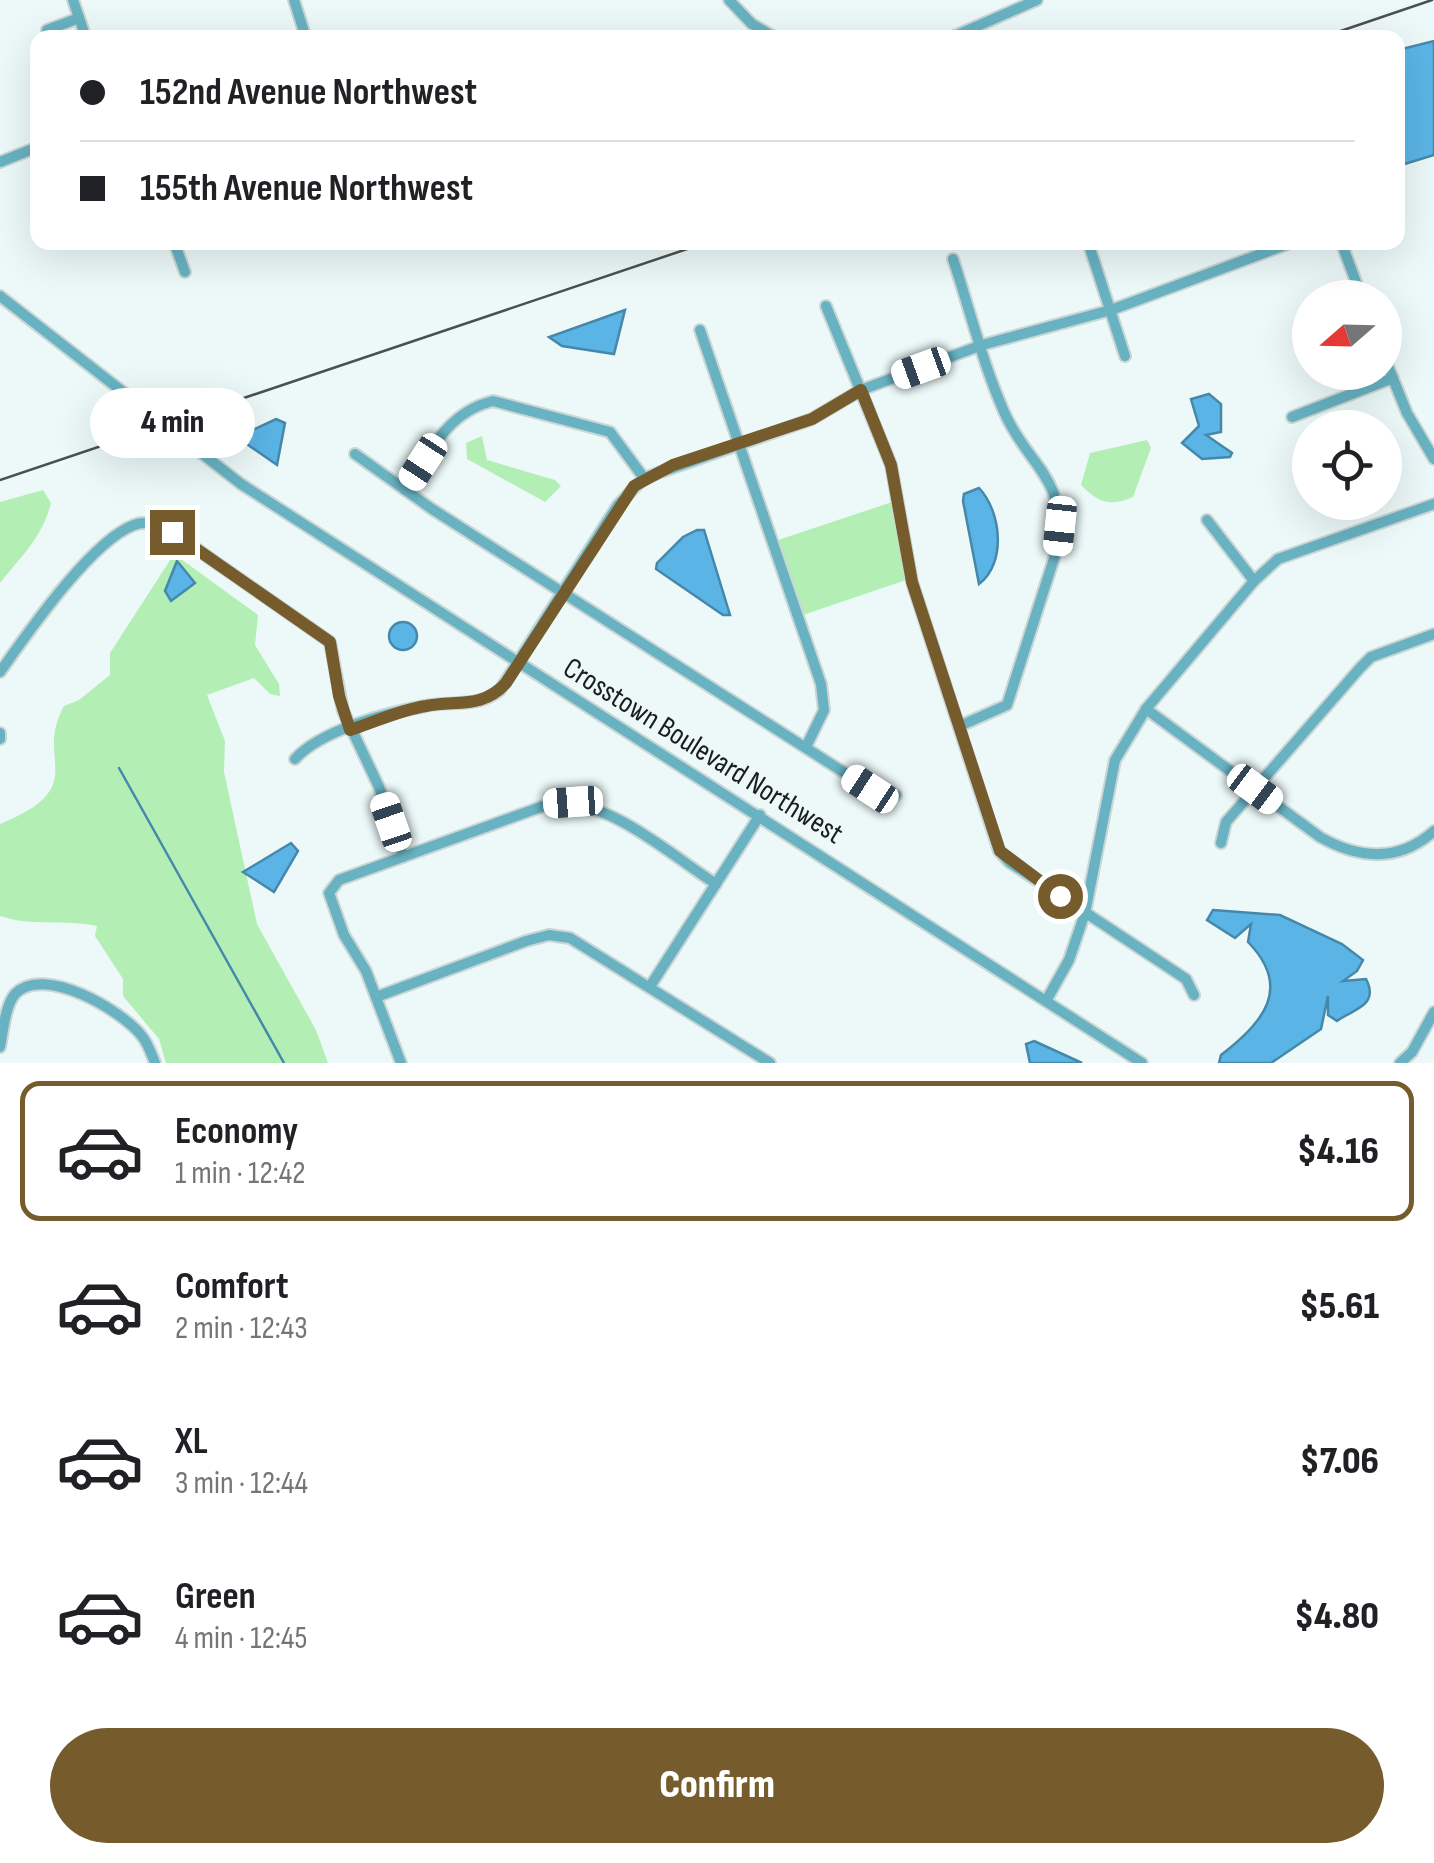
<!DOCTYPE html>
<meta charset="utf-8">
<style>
body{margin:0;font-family:"Sofia Sans Condensed",sans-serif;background:#f6f6f6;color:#202124;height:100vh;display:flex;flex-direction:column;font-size:38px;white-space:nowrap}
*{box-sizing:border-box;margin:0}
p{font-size:32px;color:#757577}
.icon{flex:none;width:55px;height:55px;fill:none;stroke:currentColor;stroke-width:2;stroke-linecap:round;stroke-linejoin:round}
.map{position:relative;height:1063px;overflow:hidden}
.panel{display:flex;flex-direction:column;background:#fff;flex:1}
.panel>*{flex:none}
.guide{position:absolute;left:30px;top:30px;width:1375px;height:220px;border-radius:20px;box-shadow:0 10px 40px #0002;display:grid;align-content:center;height:220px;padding:0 50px;background:#fff}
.needle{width:65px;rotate:250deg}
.controls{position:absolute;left:1292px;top:280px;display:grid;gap:20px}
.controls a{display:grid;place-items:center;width:110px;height:110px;border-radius:50%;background:#fff;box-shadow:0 10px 40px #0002;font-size:50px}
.end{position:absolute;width:45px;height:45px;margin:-22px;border:12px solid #765b2d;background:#fff;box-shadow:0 0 0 5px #fff}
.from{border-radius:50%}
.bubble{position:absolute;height:70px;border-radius:35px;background:#fff;box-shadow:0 10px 40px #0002;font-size:32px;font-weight:800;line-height:70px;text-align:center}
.car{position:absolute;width:30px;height:60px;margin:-30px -15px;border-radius:12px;box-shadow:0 0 8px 2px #0007;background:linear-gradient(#fff 24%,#345 0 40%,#fff 0 76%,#345 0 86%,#fff 0)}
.guide b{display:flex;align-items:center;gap:35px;height:95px;font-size:38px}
.guide b+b{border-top:2px solid #e0e0e0}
.guide i{width:25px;height:25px;background:#202124}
ul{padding:18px 0 0;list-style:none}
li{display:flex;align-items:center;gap:30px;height:140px;margin:0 20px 15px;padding:0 30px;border:5px solid transparent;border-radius:20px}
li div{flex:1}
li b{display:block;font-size:38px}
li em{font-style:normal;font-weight:800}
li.on{border-color:#765b2d}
li>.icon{width:90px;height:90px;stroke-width:1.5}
.action{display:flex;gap:20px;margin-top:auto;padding:20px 50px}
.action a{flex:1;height:115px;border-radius:60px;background:#765b2d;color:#fff;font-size:40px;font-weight:800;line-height:115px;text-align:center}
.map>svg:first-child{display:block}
.green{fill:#b3efb5}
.water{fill:#5ab5e6;stroke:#4688aa;stroke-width:2.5}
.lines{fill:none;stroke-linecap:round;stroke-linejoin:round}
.stream{stroke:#4688aa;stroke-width:2.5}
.minor-casing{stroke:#cad6d5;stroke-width:14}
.minor{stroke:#68b2c2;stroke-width:10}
.rail{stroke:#4a504f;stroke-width:2.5}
.route{stroke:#765b2d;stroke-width:12}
.labels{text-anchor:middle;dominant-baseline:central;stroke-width:9;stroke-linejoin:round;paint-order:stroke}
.street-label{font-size:30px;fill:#191e1d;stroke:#ecf9f8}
</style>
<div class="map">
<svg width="1434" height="1063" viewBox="0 0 1434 1063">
<rect width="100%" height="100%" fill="#ecf9f8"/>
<g class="green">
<path d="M482,436L487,460L555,480L561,486L545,502L467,459L466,443Z"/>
<path d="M1147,440L1151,448L1133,497C1111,507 1098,503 1081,485L1090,453Z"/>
<path d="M43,490L51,503C42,538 22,555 0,583V502Z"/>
<path d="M892,502L906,580L803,615L778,540Z"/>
<path d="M174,554L258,615L255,645L279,684L280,696L270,694L254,678L207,695L225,741L224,772L257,924L316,1030L328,1063H166L159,1039L123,996V979L95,936L97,926C63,919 33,927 0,916V824C93,786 33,761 64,706L79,700L110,675V653Z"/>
</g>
<g class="water">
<path d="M1434,41V155L1398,166V50Z"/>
<path d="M625,310L614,354L562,346L549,337Z"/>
<path d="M1209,394L1221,404V432L1206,435L1232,453L1230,457L1202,459L1182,443L1199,426L1191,399Z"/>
<path d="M276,419L285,423L277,465L241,440L246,433Z"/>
<path d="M979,488C1001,511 1007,563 979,584L963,501L964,494Z"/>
<path d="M697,530H704L730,615H723L656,569L657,563L683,537Z"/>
<path d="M177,561L195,583L171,601L165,591Z"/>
<circle cx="403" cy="636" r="14"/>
<path d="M291,843L298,851L274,892L243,872Z"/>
<path d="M1213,910L1280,915L1342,944L1363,960L1357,971L1343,981L1366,979C1380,1006 1353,1009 1337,1021L1328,1015V996L1321,1029L1271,1063H1219L1221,1055C1263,1023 1293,988 1248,942L1251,924L1235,938L1207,920Z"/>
<path d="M1034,1041L1082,1063H1030L1026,1044Z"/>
</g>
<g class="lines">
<path class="stream" d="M119,768L284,1063"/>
<g class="minor-casing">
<g id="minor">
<path d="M73,0L86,38"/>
<path d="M294,0L306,38"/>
<path d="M729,0L752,24L776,38"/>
<path d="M47,30L79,18"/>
<path d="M950,38L1037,0"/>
<path d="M0,162L38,147"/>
<path d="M174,242L185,272"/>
<path d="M1088,242L1125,356"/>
<path d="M1341,242L1362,298"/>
<path d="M953,259C970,310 983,365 1005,414C1029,467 1066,476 1058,546L1007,705L962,725"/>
<path d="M0,296L241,484L1142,1063"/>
<path d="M826,306L891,465L912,582L999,851L1009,862L1186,979L1194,995"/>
<path d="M700,330L821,684L824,710L806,747"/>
<path d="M1385,359L1407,413L1434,459"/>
<path d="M1292,417L1393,378"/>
<path d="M355,454L432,509L870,789L896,795"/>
<path d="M405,490C429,453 447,412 493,401L610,432L644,478"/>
<path d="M1207,520L1254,581"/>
<path d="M0,672C27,634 91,541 134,525C144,521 154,524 165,527L330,642L343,711L379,787L403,857"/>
<path d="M1146,709L1320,837C1359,859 1398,863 1434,831"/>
<path d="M0,733V739"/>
<path d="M295,759C321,730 387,713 425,706C452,700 476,709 500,690L618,505L644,478L812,419L861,390L982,345L1111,310L1293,242"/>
<path d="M1221,843L1226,822L1360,668L1371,657L1434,634"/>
<path d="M651,985L760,815"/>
<path d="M376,997L526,941L549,935L570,938L770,1063"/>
<path d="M1046,1001L1069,960L1085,913L1115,760L1146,709L1254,581L1278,559L1434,504"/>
<path d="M0,1047C3,1032 5,1006 15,994C43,964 121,1010 141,1035C148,1043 151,1053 155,1063"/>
<path d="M401,1063L366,971L344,935L329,893L339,880L552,803C610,799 669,854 716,884"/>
<path d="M1400,1063L1412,1052L1434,1012"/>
</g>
</g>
<use href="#minor" class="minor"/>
<g class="rail">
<path d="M1320,38L1432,0"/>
<path d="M0,480L708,242"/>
</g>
</g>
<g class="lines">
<path class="route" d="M172,532L330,642L339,696L350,730C375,722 400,710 426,706C457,700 482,709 506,683L634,486L673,465L812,419L861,390L891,465L912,582L1000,851L1060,896"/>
</g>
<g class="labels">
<g class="street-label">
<text transform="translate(703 751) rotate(32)">Crosstown Boulevard Northwest</text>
</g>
</g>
</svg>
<div class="controls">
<a><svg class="needle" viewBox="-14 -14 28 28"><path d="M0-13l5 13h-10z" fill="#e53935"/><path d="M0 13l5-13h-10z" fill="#757577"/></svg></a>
<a><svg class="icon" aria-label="locate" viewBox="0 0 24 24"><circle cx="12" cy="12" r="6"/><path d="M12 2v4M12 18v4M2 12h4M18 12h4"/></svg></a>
</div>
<i class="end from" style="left:1060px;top:896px"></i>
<i class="end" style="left:172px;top:532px"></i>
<div class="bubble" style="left:90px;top:388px;width:165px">4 min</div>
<i class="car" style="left:921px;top:368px;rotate:250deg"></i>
<i class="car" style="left:423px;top:462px;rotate:213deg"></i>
<i class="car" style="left:1060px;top:526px;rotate:186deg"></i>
<i class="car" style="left:870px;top:789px;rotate:303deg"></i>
<i class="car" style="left:1255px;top:789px;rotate:127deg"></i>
<i class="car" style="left:573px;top:802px;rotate:266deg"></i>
<i class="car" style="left:391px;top:822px;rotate:341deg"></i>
<div class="guide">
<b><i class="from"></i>152nd Avenue Northwest</b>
<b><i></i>155th Avenue Northwest</b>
</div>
</div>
<section class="panel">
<ul>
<li class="on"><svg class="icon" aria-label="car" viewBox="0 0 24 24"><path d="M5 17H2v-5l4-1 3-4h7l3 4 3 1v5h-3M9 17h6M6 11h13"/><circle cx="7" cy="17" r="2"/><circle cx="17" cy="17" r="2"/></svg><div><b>Economy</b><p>1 min · 12:42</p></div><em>$4.16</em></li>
<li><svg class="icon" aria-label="car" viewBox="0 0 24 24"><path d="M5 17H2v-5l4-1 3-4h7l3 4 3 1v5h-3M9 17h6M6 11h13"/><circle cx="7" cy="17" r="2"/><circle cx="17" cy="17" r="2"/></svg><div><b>Comfort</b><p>2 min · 12:43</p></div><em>$5.61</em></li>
<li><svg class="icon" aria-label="car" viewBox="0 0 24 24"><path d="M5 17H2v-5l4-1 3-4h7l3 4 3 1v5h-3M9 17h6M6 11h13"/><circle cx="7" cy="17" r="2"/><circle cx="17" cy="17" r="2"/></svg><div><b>XL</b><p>3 min · 12:44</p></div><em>$7.06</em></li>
<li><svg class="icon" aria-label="car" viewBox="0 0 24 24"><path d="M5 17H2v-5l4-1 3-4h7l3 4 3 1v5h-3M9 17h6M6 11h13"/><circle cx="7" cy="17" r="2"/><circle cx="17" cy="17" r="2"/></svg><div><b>Green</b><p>4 min · 12:45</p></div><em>$4.80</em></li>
</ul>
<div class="action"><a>Confirm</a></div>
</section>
